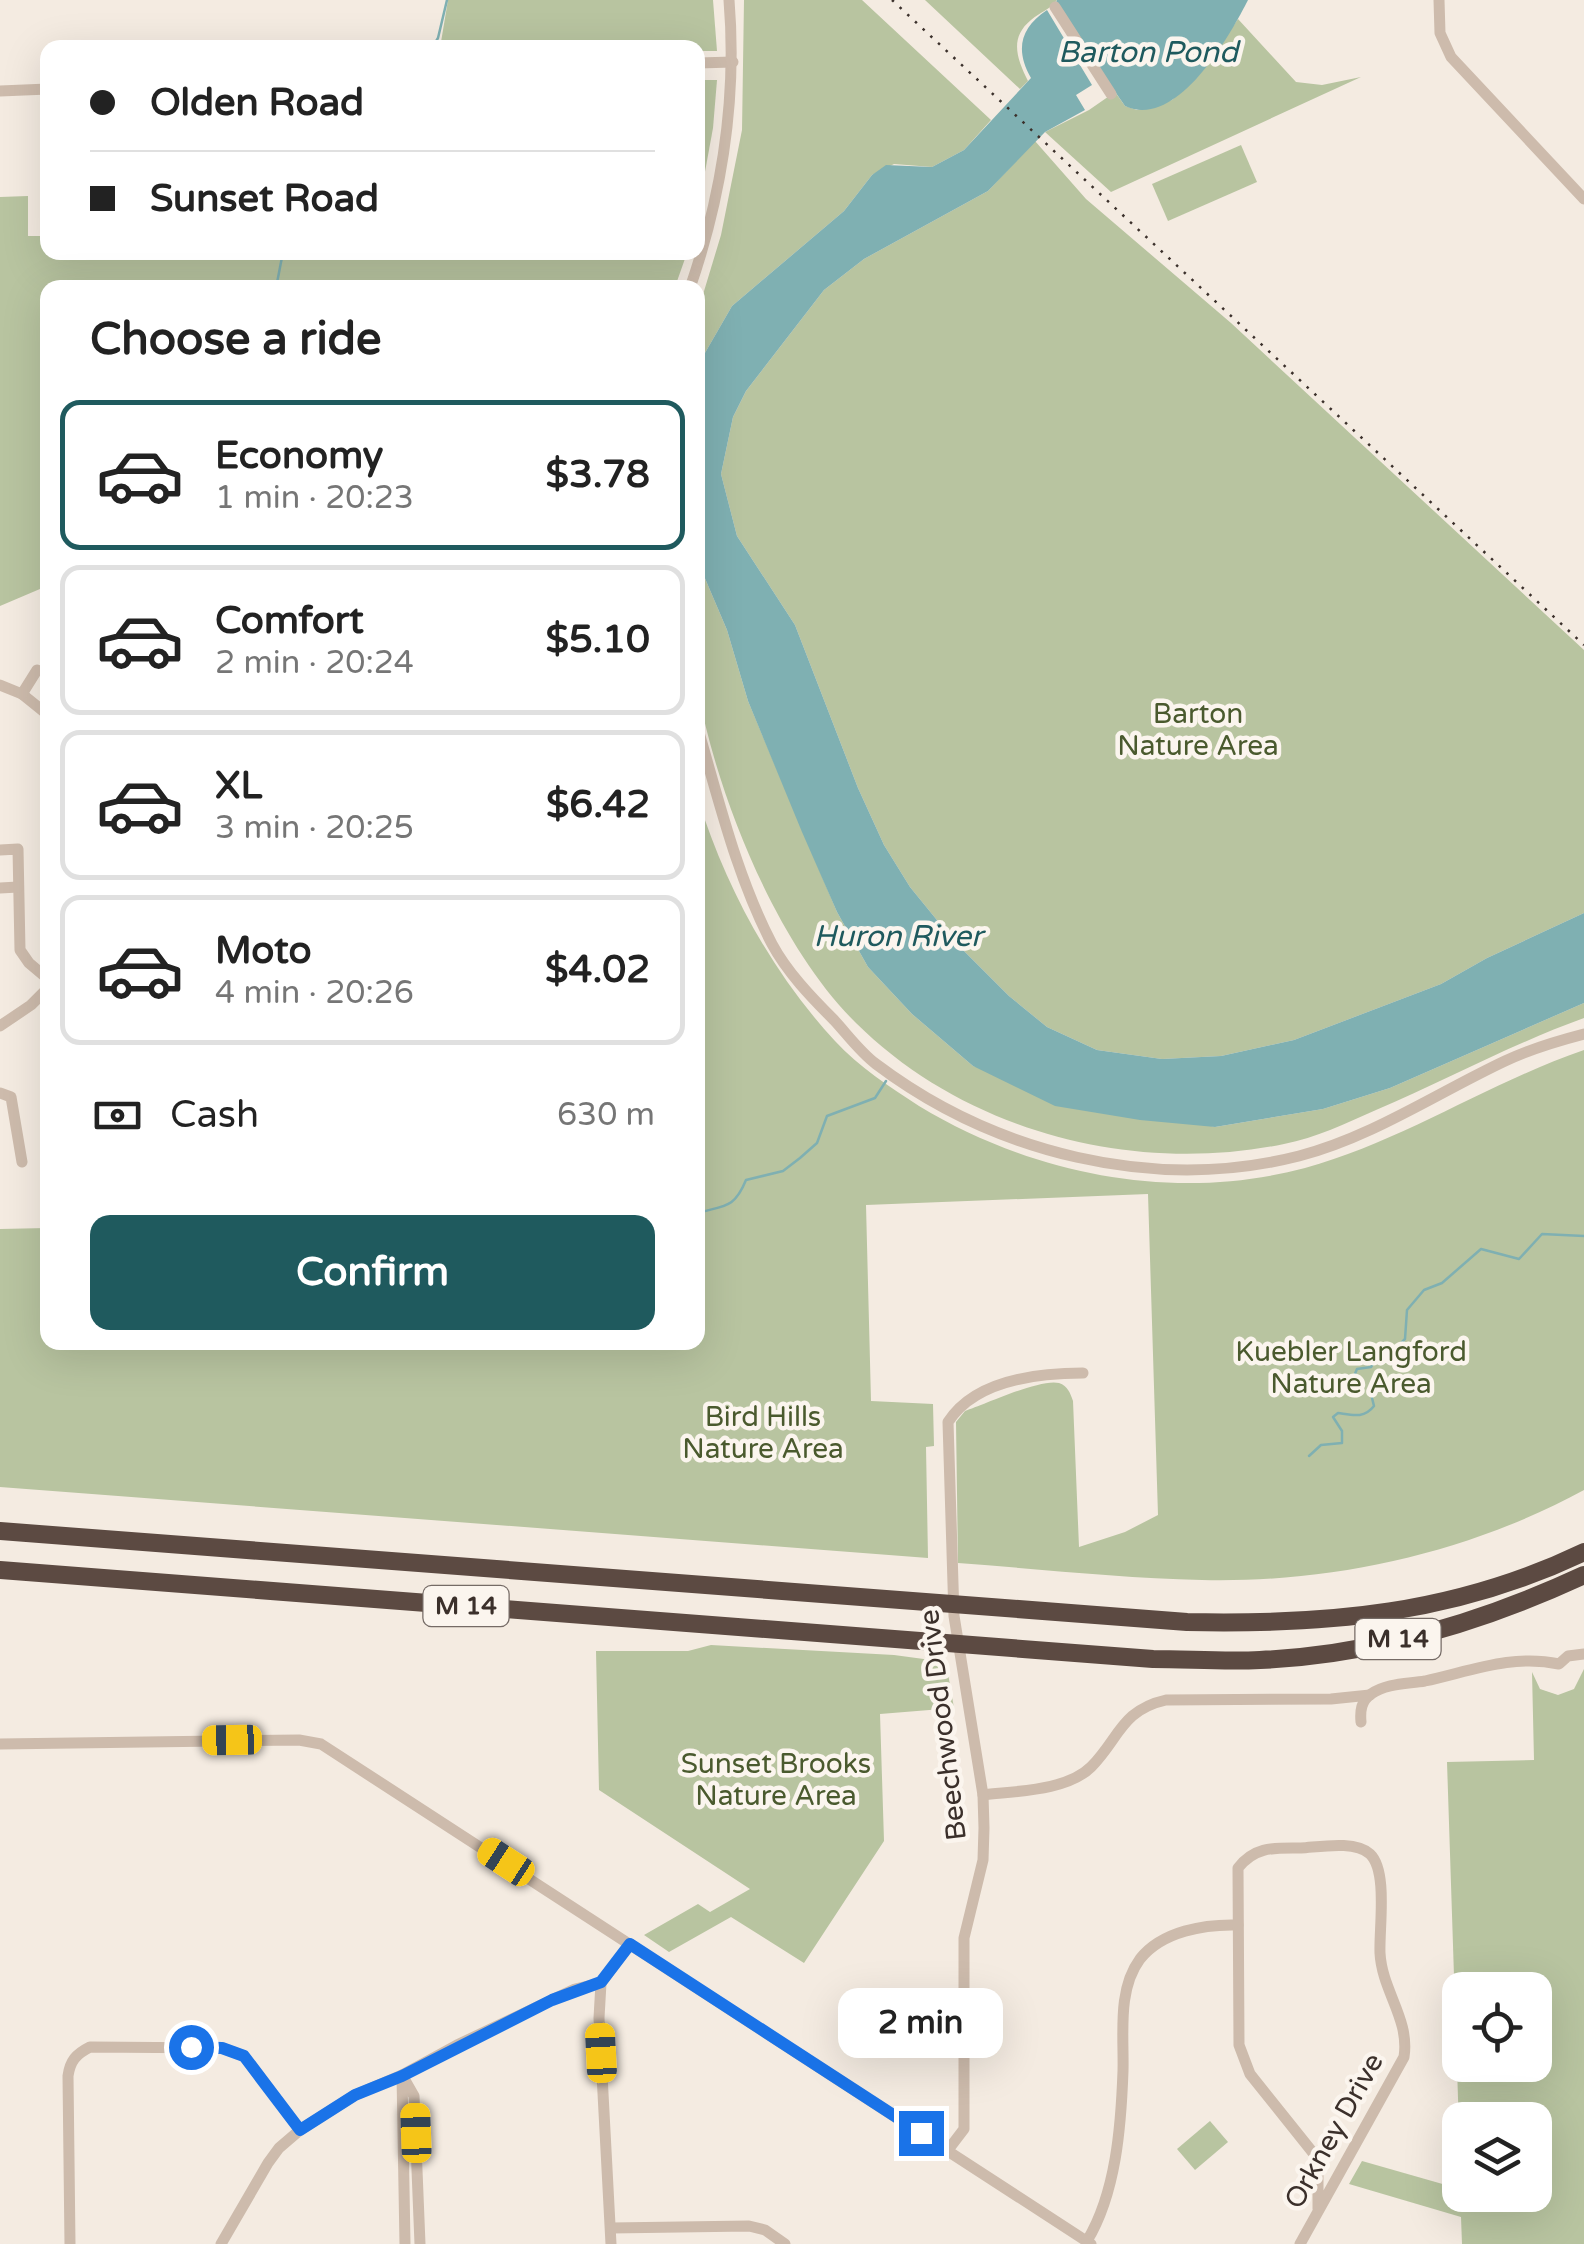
<!DOCTYPE html>
<meta charset="utf-8">
<style>
body{margin:0;font-family:"Varela Round",sans-serif;background:#f2f2f2;color:#222;height:100vh;display:flex;flex-direction:column;font-size:38px;white-space:nowrap}
*{box-sizing:border-box;margin:0}
p{font-size:32px;color:#767676}
.icon{flex:none;width:55px;height:55px;fill:none;stroke:currentColor;stroke-width:2;stroke-linecap:round;stroke-linejoin:round}
.map{position:relative;flex:1;overflow:hidden}
.panel{position:absolute;left:40px;top:280px;width:665px;height:1070px;display:flex;flex-direction:column;background:#fff;border-radius:20px;box-shadow:0 10px 40px #0002}
.panel>*{flex:none}
.hud{position:absolute;left:40px;top:40px;width:665px;height:220px;border-radius:20px;box-shadow:0 10px 40px #0002;display:grid;align-content:center;height:220px;padding:0 50px;background:#fff}
.tools{position:absolute;left:1442px;top:1972px;display:grid;gap:20px}
.tools a{display:grid;place-items:center;width:110px;height:110px;border-radius:20px;background:#fff;box-shadow:0 10px 40px #0002;font-size:50px}
.end{position:absolute;width:45px;height:45px;margin:-22px;border:12px solid #1a73e8;background:#fff;box-shadow:0 0 0 5px #fff}
.from{border-radius:50%}
.bubble{position:absolute;height:70px;border-radius:20px;background:#fff;box-shadow:0 10px 40px #0002;font-size:32px;font-weight:700;line-height:70px;text-align:center}
.car{position:absolute;width:30px;height:60px;margin:-30px -15px;border-radius:12px;box-shadow:0 0 8px 2px #0007;background:linear-gradient(#f5c518 24%,#345 0 40%,#f5c518 0 76%,#345 0 86%,#f5c518 0)}
.hud b{display:flex;align-items:center;gap:35px;height:95px;font-size:38px}
.hud b+b{border-top:2px solid #e0e0e0}
.hud i{width:25px;height:25px;background:#222}
ul{padding:0;list-style:none}
li{display:flex;align-items:center;gap:30px;height:150px;margin:0 20px 15px;padding:0 30px;border:5px solid #e0e0e0;border-radius:20px}
li div{flex:1}
li b{display:block;font-size:38px}
li em{font-style:normal;font-weight:700}
li.current{border-color:#1f5a5e}
li>.icon{width:90px;height:90px;stroke-width:1.5}
h2{padding:0 50px;font-size:45px;line-height:120px}
.pay{display:flex;align-items:center;gap:25px;height:110px;padding:0 50px;font-size:38px}
.pay p{margin-inline-start:auto}
.cta{display:flex;gap:20px;margin-top:auto;padding:20px 50px}
.cta a{flex:1;height:115px;border-radius:20px;background:#1f5a5e;color:#fff;font-size:40px;font-weight:700;line-height:115px;text-align:center}
.map>svg:first-child{display:block}
.green{fill:#b8c4a0;fill-rule:evenodd}
.water{fill:#7fb0b2}
.lines{fill:none;stroke-linecap:round;stroke-linejoin:round}
.stream{stroke:#7fb0b2;stroke-width:2.5}
.minor{stroke:#cdbbac;stroke-width:11}
.highway{stroke:#5c4a42;stroke-width:18}
.rail{stroke:#3b302b;stroke-width:2.5;stroke-dasharray:2.5 8;stroke-linecap:butt}
.route{stroke:#1a73e8;stroke-width:12}
.labels{text-anchor:middle;dominant-baseline:central;stroke-width:9;stroke-linejoin:round;paint-order:stroke}
.shield{fill:#fbf5ee;stroke:#756b66;stroke-width:2.5}
.shield-label{font-size:25px;font-weight:bold;fill:#3b302b}
.park-label{font-size:28px;fill:#4a5a2e;stroke:#fbf5ee}
.street-label{font-size:28px;fill:#3b302b;stroke:#fbf5ee}
.water-label{font-size:30px;font-style:italic;fill:#1f5a5e;stroke:#fbf5ee}
</style>
<div class="map">
<svg width="1584" height="2244" viewBox="0 0 1584 2244">
<rect width="100%" height="100%" fill="#f4ebe1"/>
<g class="green">
<path d="M448,0H713L717,51H698V48H440Z"/>
<path d="M744,0H862L991,120L964,150L932,167L894,164L872,175L844,211L732,306L698,365V311L721,235L742,130Z"/>
<path d="M925,0H1057C1050,10 1040,12 1031,20C1009,38 1017,59 1028,81L1020,89Z"/>
<path d="M1238,19L1296,82L1322,85L1361,77L1111,192L1045,132L1089,110L1115,92L1125,106L1137,110L1172,100L1204,69Z"/>
<path d="M698,80H717L713,128L698,210Z"/>
<path d="M1035,141L1086,199L1231,323L1584,650V913L1487,958L1441,984L1294,1040L1221,1056L1162,1059L1097,1050L1047,1027L1009,996L954,941L910,887L884,845L858,788L795,625L737,536L721,474L733,417L746,391L824,290L864,259L988,191Z"/>
<path d="M1241,145L1257,182L1168,221L1152,184Z"/>
<path d="M28,196V236H47L48,252L687,253L675,287L48,288L47,586L0,606V197Z"/>
<path d="M698,562L727,630L748,701L837,912L868,967L912,1014L973,1066L1215,1127L1323,1109L1390,1088L1584,1003V1018C1512,1044 1446,1080 1376,1110C1346,1123 1316,1138 1284,1144C1134,1175 966,1132 856,1023C777,945 718,798 698,691C692,655 698,600 698,562Z"/>
<path d="M698,799C726,888 772,973 835,1041C859,1067 890,1087 919,1106C1033,1175 1175,1203 1305,1168C1403,1141 1488,1083 1584,1050V1490C1468,1553 1334,1583 1202,1580C1121,1578 1039,1569 958,1563L956,1422L965,1411C984,1405 1041,1378 1059,1383C1068,1386 1070,1393 1073,1401L1079,1547L1125,1532L1158,1515L1148,1194L866,1205L871,1401L933,1404L934,1446L926,1447L928,1558L0,1487V1229L47,1228L48,1342H698Z"/>
<path d="M711,1645L894,1655L946,1662L954,1708L880,1714L884,1841L804,1963L731,1917L669,1952L644,1935L698,1904L710,1912L750,1889L599,1790L596,1651H688Z"/>
<path d="M1584,1669V2244H1462L1461,2217L1349,2184L1362,2161L1460,2189V2195H1535V2120H1460V2159L1447,1762L1534,1760L1532,1672L1540,1689L1558,1695L1574,1689ZM1460,1990H1535V2065H1460Z"/>
<path d="M1210,2121L1228,2142L1195,2170L1177,2149Z"/>
</g>
<g class="water">
<path d="M1057,0H1248C1229,37 1177,130 1125,106L1055,5Z"/>
<path d="M1047,10L1092,85L1076,95L1085,110L1045,132L988,191L864,259L824,290L746,391L733,417L721,474L737,536L795,625L858,788L884,845L910,887L954,941L1009,996L1047,1027L1097,1050L1162,1059L1221,1056L1294,1040L1441,984L1487,958L1584,913V1003L1390,1088L1323,1109L1215,1127L1140,1120L1055,1106L973,1066L912,1014L868,967L837,912L802,832L748,701L727,630L698,562V365L732,306L844,211L872,175L886,165L932,167L964,150L1031,78C1015,50 1020,28 1047,10Z"/>
</g>
<g class="lines">
<g class="stream">
<path d="M432,48L438,38L447,0"/>
<path d="M276,288L283,252"/>
<path d="M698,1213C725,1205 734,1209 746,1180L783,1171L800,1158L817,1143L827,1116L875,1098L886,1081"/>
<path d="M1349,1388L1357,1369L1371,1367L1381,1351L1395,1349L1405,1339L1407,1310L1424,1290L1442,1283L1481,1249L1519,1259L1542,1234L1584,1236"/>
<path d="M1309,1456L1321,1445L1342,1443V1431L1333,1417L1338,1413C1352,1415 1364,1419 1374,1406L1372,1398"/>
</g>
<g class="minor">
<path d="M1439,0L1440,33L1451,57L1584,199"/>
<path d="M1055,7L1111,94"/>
<path d="M698,63L733,62"/>
<path d="M0,91L48,89"/>
<path d="M690,288C722,195 737,97 729,0"/>
<path d="M0,685L22,694L48,715"/>
<path d="M22,694L37,670"/>
<path d="M698,729C719,801 737,877 772,944C787,972 811,997 834,1020C847,1034 860,1052 876,1064C994,1153 1153,1193 1299,1156C1372,1137 1437,1093 1505,1061C1530,1049 1557,1041 1584,1034"/>
<path d="M0,850L18,849L20,950L29,963L48,979"/>
<path d="M0,888L18,887"/>
<path d="M0,1026L31,1005L48,988"/>
<path d="M0,1093L11,1097L22,1162"/>
<path d="M1361,1722C1360,1711 1361,1701 1371,1694C1387,1683 1407,1684 1425,1681C1471,1671 1512,1654 1559,1664L1568,1656L1584,1654"/>
<path d="M0,1744L299,1740L321,1744L1091,2244"/>
<path d="M983,1795C1015,1791 1067,1791 1091,1767C1119,1739 1121,1710 1166,1700L1331,1699L1370,1695"/>
<path d="M601,1983L599,2018L611,2244"/>
<path d="M402,2075L414,2096L420,2244"/>
<path d="M402,2075L405,2244"/>
<path d="M948,2150L964,2129V1938L983,1860L984,1828L983,1795L954,1616L948,1422C975,1380 1036,1373 1083,1373"/>
<path d="M611,2228L749,2226L765,2230L785,2244"/>
<path d="M1087,2241C1116,2193 1121,2127 1123,2071C1124,2035 1117,1990 1140,1959C1162,1931 1205,1924 1238,1925"/>
<path d="M70,2244L68,2076C70,2061 76,2054 90,2047L222,2048L244,2056L300,2130"/>
<path d="M221,2244L268,2163L279,2148L300,2130L355,2095L402,2075L457,2045L575,1989L601,1983L630,1944"/>
<path d="M1300,2244L1404,2057C1410,2019 1382,1991 1380,1953C1379,1928 1388,1871 1370,1854C1355,1840 1319,1847 1301,1848C1274,1848 1255,1846 1238,1868L1239,2045L1250,2074L1318,2159V2209"/>
</g>
<g class="highway">
<path d="M0,1531L1187,1622C1327,1625 1455,1614 1584,1552"/>
<path d="M0,1570L1153,1659C1188,1659 1225,1662 1260,1660C1372,1655 1483,1622 1584,1575"/>
</g>
<path class="rail" d="M892,0L1584,645"/>
</g>
<g class="lines">
<path class="route" d="M191,2047L222,2048L244,2056L300,2130L355,2095L402,2076L552,2000L601,1982L630,1944L921,2133"/>
</g>
<g class="labels">
<g class="shield">
<rect x="423.5" y="1586" width="85" height="40" rx="8"/>
<rect x="1355.5" y="1619" width="85" height="40" rx="8"/>
</g>
<g class="shield-label">
<text x="466" y="1606">M 14</text>
<text x="1398" y="1639">M 14</text>
</g>
<g class="park-label">
<text x="1198" y="714">Barton<tspan x="1198" dy="32">Nature Area</tspan></text>
<text x="1351" y="1352">Kuebler Langford<tspan x="1351" dy="32">Nature Area</tspan></text>
<text x="763" y="1417">Bird Hills<tspan x="763" dy="32">Nature Area</tspan></text>
<text x="776" y="1764">Sunset Brooks<tspan x="776" dy="32">Nature Area</tspan></text>
</g>
<g class="street-label">
<text transform="translate(943 1725) rotate(-97)">Beechwood Drive</text>
<text transform="translate(1334 2131) rotate(-61)">Orkney Drive</text>
</g>
<g class="water-label">
<text x="1148" y="52">Barton Pond</text>
<text x="898" y="936">Huron River</text>
</g>
</g>
</svg>
<div class="tools">
<a><svg class="icon" aria-label="locate" viewBox="0 0 24 24"><circle cx="12" cy="12" r="6"/><path d="M12 2v4M12 18v4M2 12h4M18 12h4"/></svg></a>
<a><svg class="icon" aria-label="layers" viewBox="0 0 24 24"><path d="M12 4l9 5-9 5-9-5zM3 14l9 5 9-5"/></svg></a>
</div>
<i class="end from" style="left:191px;top:2047px"></i>
<i class="end" style="left:921px;top:2133px"></i>
<div class="bubble" style="left:838px;top:1988px;width:165px">2 min</div>
<i class="car" style="left:232px;top:1740px;rotate:269deg"></i>
<i class="car" style="left:506px;top:1862px;rotate:303deg"></i>
<i class="car" style="left:601px;top:2053px;rotate:357deg"></i>
<i class="car" style="left:416px;top:2133px;rotate:358deg"></i>
<div class="hud">
<b><i class="from"></i>Olden Road</b>
<b><i></i>Sunset Road</b>
</div>
<section class="panel">
<h2>Choose a ride</h2>
<ul>
<li class="current"><svg class="icon" aria-label="car" viewBox="0 0 24 24"><path d="M5 17H2v-5l4-1 3-4h7l3 4 3 1v5h-3M9 17h6M6 11h13"/><circle cx="7" cy="17" r="2"/><circle cx="17" cy="17" r="2"/></svg><div><b>Economy</b><p>1 min · 20:23</p></div><em>$3.78</em></li>
<li><svg class="icon" aria-label="car" viewBox="0 0 24 24"><path d="M5 17H2v-5l4-1 3-4h7l3 4 3 1v5h-3M9 17h6M6 11h13"/><circle cx="7" cy="17" r="2"/><circle cx="17" cy="17" r="2"/></svg><div><b>Comfort</b><p>2 min · 20:24</p></div><em>$5.10</em></li>
<li><svg class="icon" aria-label="car" viewBox="0 0 24 24"><path d="M5 17H2v-5l4-1 3-4h7l3 4 3 1v5h-3M9 17h6M6 11h13"/><circle cx="7" cy="17" r="2"/><circle cx="17" cy="17" r="2"/></svg><div><b>XL</b><p>3 min · 20:25</p></div><em>$6.42</em></li>
<li><svg class="icon" aria-label="car" viewBox="0 0 24 24"><path d="M5 17H2v-5l4-1 3-4h7l3 4 3 1v5h-3M9 17h6M6 11h13"/><circle cx="7" cy="17" r="2"/><circle cx="17" cy="17" r="2"/></svg><div><b>Moto</b><p>4 min · 20:26</p></div><em>$4.02</em></li>
</ul>
<div class="pay"><svg class="icon" aria-label="cash" viewBox="0 0 24 24"><path d="M3 7h18v10H3z"/><circle cx="12" cy="12" r="2"/></svg>Cash<p>630 m</p></div>
<div class="cta"><a>Confirm</a></div>
</section>
</div>
